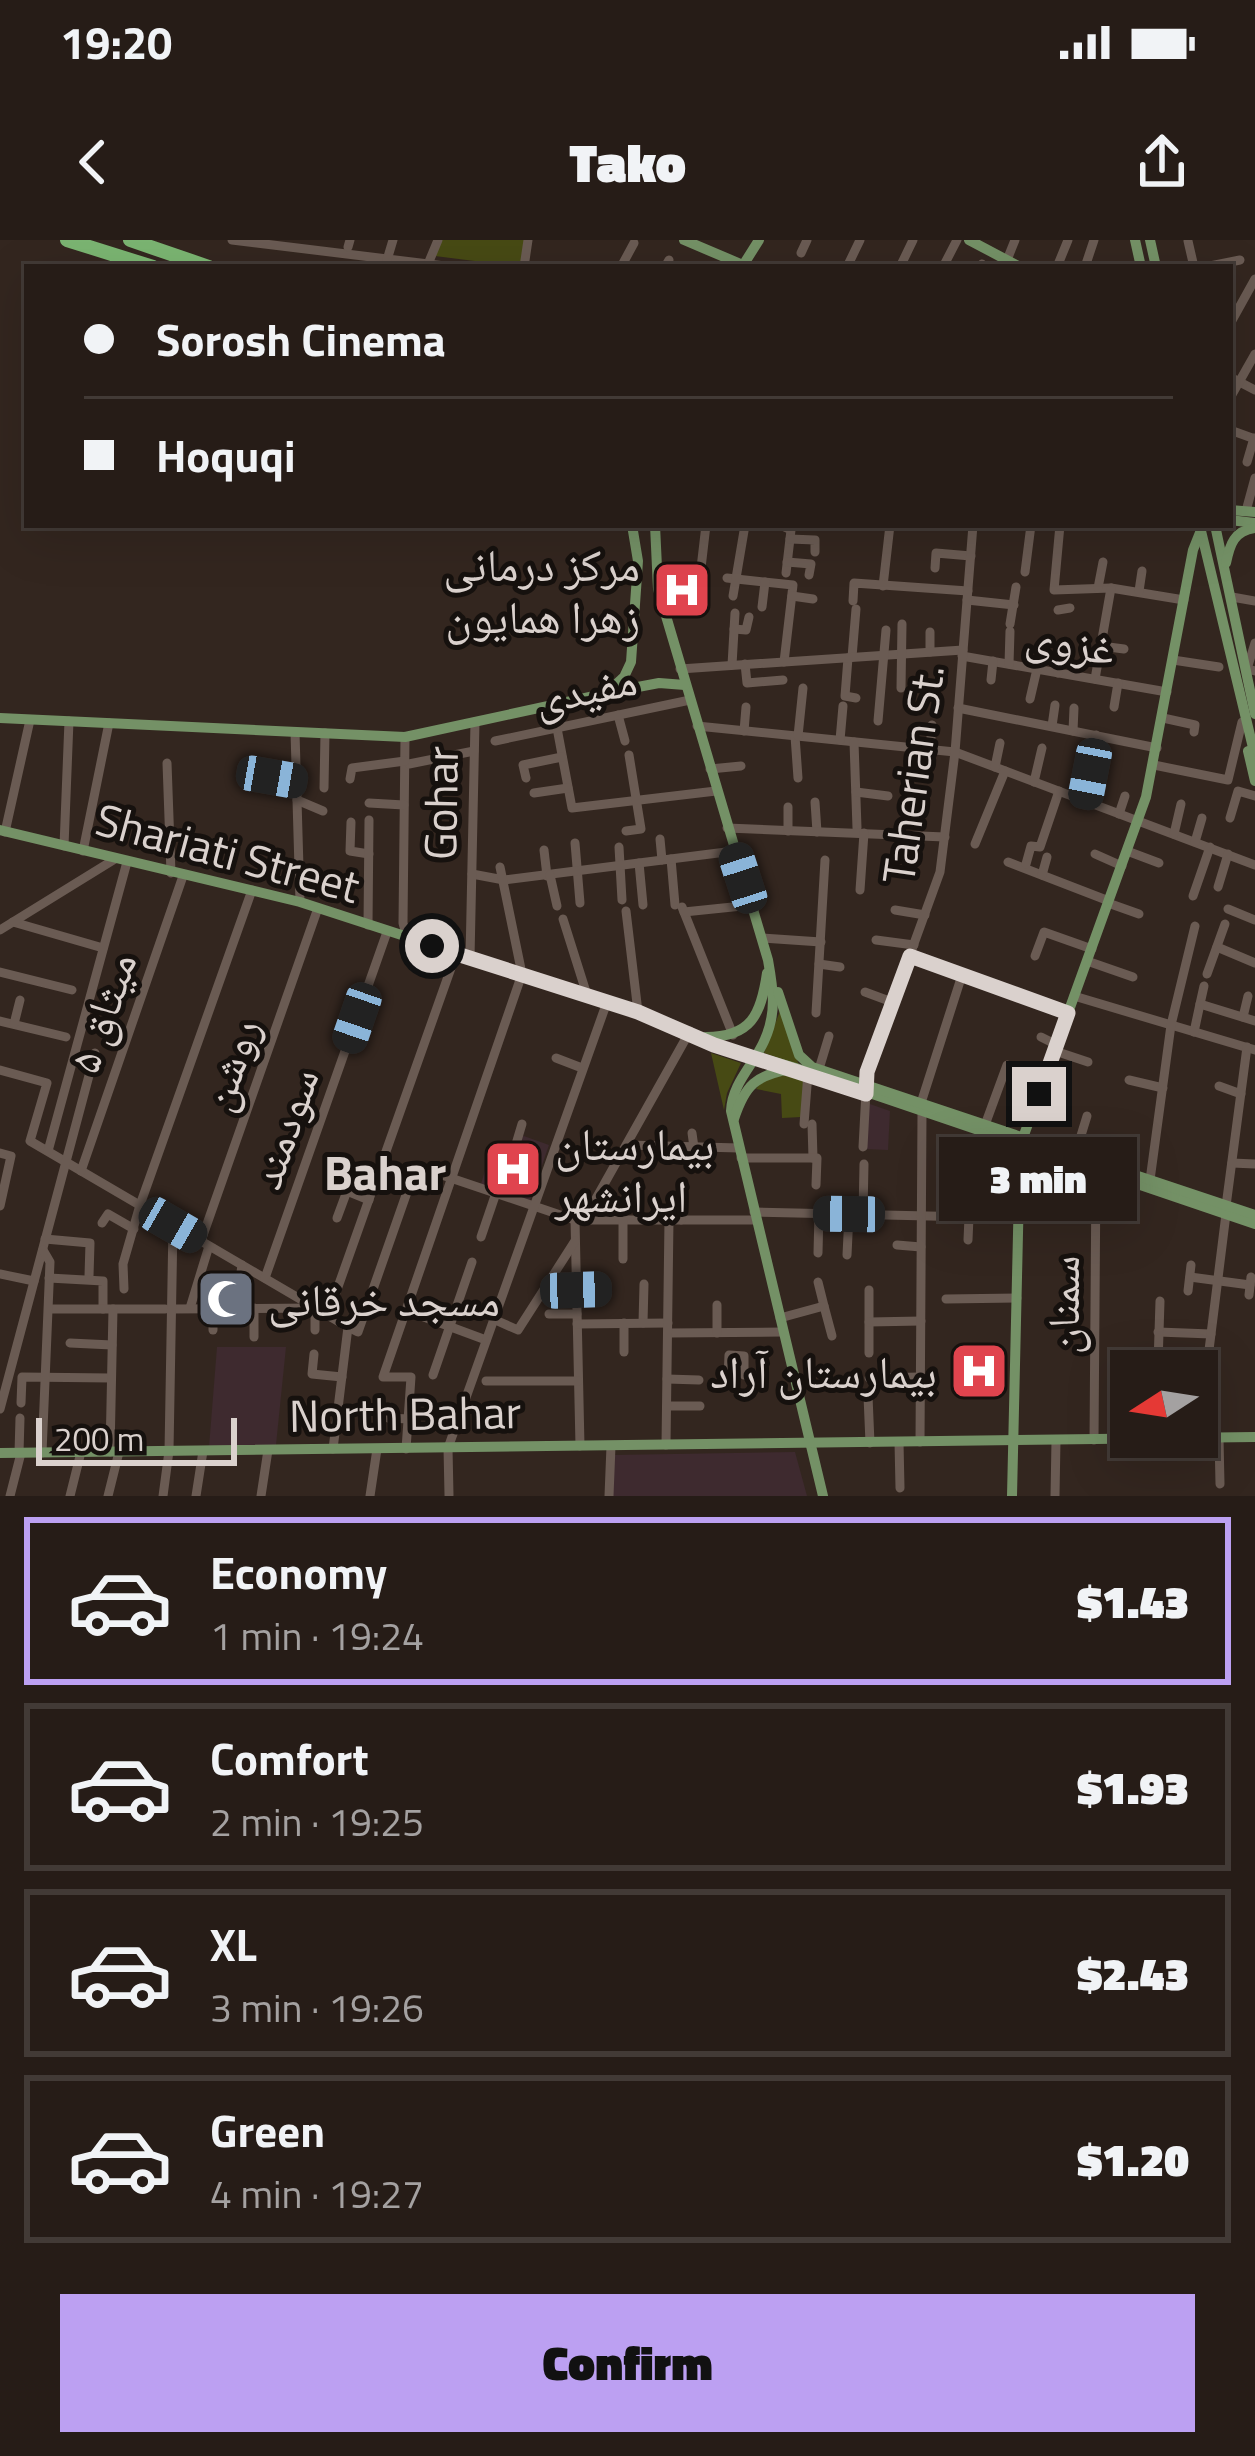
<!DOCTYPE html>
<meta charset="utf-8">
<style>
body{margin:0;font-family:"Titillium Web","Noto Naskh Arabic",sans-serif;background:#322924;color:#f1f3f6;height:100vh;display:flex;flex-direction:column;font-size:45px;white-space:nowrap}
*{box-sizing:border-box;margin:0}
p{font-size:39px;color:#a4a1a1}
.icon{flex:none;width:66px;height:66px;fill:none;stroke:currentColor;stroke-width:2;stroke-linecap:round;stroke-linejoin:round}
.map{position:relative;height:1256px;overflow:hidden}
.drawer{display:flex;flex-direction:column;background:#261c17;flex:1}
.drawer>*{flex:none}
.top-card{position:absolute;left:24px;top:24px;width:1209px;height:264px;border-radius:0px;box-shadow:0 12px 48px #0002,0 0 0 3px #423a36;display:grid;align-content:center;height:264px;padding:0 60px;background:#261c17}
.needle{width:78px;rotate:258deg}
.tools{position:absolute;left:1110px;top:1110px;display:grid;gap:24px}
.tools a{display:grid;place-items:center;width:108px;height:108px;border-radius:0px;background:#261c17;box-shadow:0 12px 48px #0002,0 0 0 3px #423a36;font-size:60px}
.scale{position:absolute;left:36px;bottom:30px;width:201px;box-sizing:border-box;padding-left:12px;border:6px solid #dad1cd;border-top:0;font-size:33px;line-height:42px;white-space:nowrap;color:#dad1cd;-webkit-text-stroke:9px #16110e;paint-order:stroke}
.end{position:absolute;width:54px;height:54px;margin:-27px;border:15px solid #dad1cd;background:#111;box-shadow:0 0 0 6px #111}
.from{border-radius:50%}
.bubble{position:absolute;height:84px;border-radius:0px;background:#261c17;box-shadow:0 12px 48px #0002,0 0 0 3px #423a36;font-size:39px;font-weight:800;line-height:84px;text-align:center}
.car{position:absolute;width:36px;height:72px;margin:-36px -18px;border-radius:15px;box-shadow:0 0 9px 3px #0007;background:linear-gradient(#222 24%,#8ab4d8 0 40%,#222 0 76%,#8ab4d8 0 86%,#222 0)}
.top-card b{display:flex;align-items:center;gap:42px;height:114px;font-size:45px}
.top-card b+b{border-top:3px solid #423a36}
.top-card i{width:30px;height:30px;background:#f1f3f6}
ul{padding:21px 0 0;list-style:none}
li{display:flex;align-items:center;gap:36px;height:168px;margin:0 24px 18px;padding:0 36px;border:6px solid #423a36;border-radius:0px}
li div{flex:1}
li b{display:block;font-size:45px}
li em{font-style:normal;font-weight:800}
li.current{border-color:#bca0f2}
li>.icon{width:108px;height:108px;stroke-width:1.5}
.action{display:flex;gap:24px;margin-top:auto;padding:24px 60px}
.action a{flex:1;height:138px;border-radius:0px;background:#bca0f2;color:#111;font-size:48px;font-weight:800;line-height:138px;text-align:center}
.status{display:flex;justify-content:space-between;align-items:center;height:84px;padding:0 60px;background:#261c17;direction:ltr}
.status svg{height:33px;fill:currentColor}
header{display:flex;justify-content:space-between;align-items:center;height:156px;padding:0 60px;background:#261c17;font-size:54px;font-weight:800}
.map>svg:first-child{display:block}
.medical{fill:#3e2a2f}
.green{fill:#474a14}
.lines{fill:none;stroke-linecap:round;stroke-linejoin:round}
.minor{stroke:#6a5b53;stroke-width:9}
.major{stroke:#749166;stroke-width:10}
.highway{stroke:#7bb572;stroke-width:14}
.route{stroke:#dad1cd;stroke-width:15}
.labels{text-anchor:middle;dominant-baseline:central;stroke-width:10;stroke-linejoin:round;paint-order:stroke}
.poi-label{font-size:45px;fill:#dad1cd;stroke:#16110e;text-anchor:end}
.street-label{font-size:45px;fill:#dad1cd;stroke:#16110e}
.neighbourhood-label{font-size:48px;font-weight:bold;fill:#dad1cd;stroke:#16110e}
</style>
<div class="status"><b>19:20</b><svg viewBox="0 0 49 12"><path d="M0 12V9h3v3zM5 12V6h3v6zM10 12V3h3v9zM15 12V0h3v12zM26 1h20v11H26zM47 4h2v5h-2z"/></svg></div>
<header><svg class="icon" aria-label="back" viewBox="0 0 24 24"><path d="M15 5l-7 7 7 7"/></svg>Tako<svg class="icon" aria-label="share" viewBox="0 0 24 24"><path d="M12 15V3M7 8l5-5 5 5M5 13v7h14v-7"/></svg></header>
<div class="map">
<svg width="1255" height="1256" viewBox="0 0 1255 1256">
<rect width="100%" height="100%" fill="#33261f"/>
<g class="medical">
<path d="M867,863L890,871L888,910L865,909Z"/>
<path d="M521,895L549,905L530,960L481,944L492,907L514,914Z"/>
<path d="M217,1107H286L276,1205L209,1207Z"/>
<rect x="956" y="1114" width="46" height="33"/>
<path d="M795,1212L807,1256H613V1215Z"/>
</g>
<g class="green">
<path d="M441,0H526L522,27L435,16Z"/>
<path d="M780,771L799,825L764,813Z"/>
<path d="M711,813L741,823L727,853L724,870Z"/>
<path d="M784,835L804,841L801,877L782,878L781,854L756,849L763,840Z"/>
</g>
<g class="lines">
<g class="minor">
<path d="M232,0L453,27"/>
<path d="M1188,1L1194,27"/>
<path d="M348,7L350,0"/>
<path d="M801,13L807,0"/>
<path d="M387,20L393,0"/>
<path d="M1007,20L1015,0"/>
<path d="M428,24L438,0"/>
<path d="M524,27L528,0"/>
<path d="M621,27L634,3"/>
<path d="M665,27L669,20"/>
<path d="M847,27L860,0"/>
<path d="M900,27L913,0"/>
<path d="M943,27L957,0"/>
<path d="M980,27L982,24"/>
<path d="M1057,27L1068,0"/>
<path d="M1085,27L1094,0"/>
<path d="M1205,27L1240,20"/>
<path d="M1230,84L1255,39"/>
<path d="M1230,137L1255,150"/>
<path d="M1230,158L1255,114"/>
<path d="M1230,190L1255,199"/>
<path d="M1247,222L1254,198"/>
<path d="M1246,271L1255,238"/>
<path d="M780,285L791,290L786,333"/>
<path d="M1060,285L1054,350L1111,348L1184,360"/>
<path d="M790,299L815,300V312"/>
<path d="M787,322L811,324L809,335"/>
<path d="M701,328L706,285"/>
<path d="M935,328L936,313L971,316"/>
<path d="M1025,332L1031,285"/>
<path d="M727,338L793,345L784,422"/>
<path d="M883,346L890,285"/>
<path d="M1098,348L1103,322"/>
<path d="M1139,351L1142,331"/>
<path d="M733,356L745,285"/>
<path d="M792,356L813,359"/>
<path d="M1232,357L1255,361"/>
<path d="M967,360L1014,365"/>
<path d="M853,361L854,343L968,351"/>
<path d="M762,367L765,342"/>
<path d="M1058,370L1070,368"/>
<path d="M1010,384L1016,347"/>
<path d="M734,389L746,390L749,377"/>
<path d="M1255,403L1247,429L1255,431"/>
<path d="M1101,406L1124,409"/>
<path d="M930,412V392"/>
<path d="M962,416L1167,452"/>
<path d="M852,417L856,369"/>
<path d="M848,418L845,456L856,458"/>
<path d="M1173,420L1219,427"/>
<path d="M745,424L747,443L783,440"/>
<path d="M1009,424L1010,391"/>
<path d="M732,425L735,373"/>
<path d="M680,429L963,410"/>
<path d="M1058,433L1061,412"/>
<path d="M1095,439L1111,348"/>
<path d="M991,440L993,421"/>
<path d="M901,448L902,384"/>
<path d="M1030,459L1037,429"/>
<path d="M1114,467L1118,443"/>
<path d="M958,468L1157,508"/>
<path d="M618,475L625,501"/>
<path d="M1163,478L1195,485L1194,492"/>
<path d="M878,481L886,390"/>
<path d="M697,486L955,512L1255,625"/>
<path d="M1052,486L1055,465"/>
<path d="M557,488L572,568L716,551"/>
<path d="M744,491L746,467"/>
<path d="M1073,491L1074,468"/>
<path d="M295,492L300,662"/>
<path d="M795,496L798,538"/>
<path d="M798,496L803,448"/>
<path d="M405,497L403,683L407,698"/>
<path d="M840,500L843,466"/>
<path d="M495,501L690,460"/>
<path d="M854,502L857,588"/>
<path d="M930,509L932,485"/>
<path d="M1092,514L1096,495"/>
<path d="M167,523L171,633"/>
<path d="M409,524L474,511"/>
<path d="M1154,525L1228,540L1242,482"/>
<path d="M995,527L1000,503"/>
<path d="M710,529L741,526"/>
<path d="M919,530L922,509"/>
<path d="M526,538L523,525L562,517"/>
<path d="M350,539L352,528L405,521"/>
<path d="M1034,542L1042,508"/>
<path d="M269,547L272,537L296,541"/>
<path d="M324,548L325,493"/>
<path d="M856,552L888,556"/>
<path d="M534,553L568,548"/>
<path d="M297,560L323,571"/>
<path d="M1084,561L1090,534"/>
<path d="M815,562L817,592"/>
<path d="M369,563L404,565"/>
<path d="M1119,574L1125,556"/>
<path d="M1230,578L1238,551L1255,556"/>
<path d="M351,582L350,611L369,614"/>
<path d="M727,588L945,597"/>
<path d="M626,591L641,589L629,515"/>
<path d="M788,591V567"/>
<path d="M5,592L30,480"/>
<path d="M1174,594L1181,564"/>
<path d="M660,599L662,620"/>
<path d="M1195,602L1202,578"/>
<path d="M575,603L580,663"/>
<path d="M975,604L1005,531"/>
<path d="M64,606L69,481"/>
<path d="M619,607L622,660"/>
<path d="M544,610L547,636"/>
<path d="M83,611L109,483"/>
<path d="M1127,611L1159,623"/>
<path d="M1095,614L1122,626"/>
<path d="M671,619L675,665"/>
<path d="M1008,622L1109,661"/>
<path d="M639,623L643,665"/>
<path d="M1026,624L1031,606L1040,607L1059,551"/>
<path d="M472,634L504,640L734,611"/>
<path d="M550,635L557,666"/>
<path d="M1042,635L1047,617"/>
<path d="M1218,647L1228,614"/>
<path d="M860,650L864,593"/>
<path d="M1193,656L1210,607"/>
<path d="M1108,663L1139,674"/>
<path d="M682,667L733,795"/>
<path d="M1228,669L1255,680"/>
<path d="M895,670L925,675"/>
<path d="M626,671L638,772"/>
<path d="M684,672L752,665"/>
<path d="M563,679L587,755"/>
<path d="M13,682L103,708"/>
<path d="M368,685L369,580"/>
<path d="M0,690L115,619"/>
<path d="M762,698L821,702"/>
<path d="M876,700L914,705"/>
<path d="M1217,707L1255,723"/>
<path d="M910,716L1068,773"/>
<path d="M1035,716L1044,692L1092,709"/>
<path d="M470,718L475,482"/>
<path d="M1087,721L1133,737"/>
<path d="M819,724L840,727"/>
<path d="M0,732L72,750"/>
<path d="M1207,734L1225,684"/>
<path d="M865,752L892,762"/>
<path d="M1074,756L1255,810"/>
<path d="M1200,764L1204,746"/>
<path d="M816,773L825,620"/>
<path d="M1243,777L1248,756"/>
<path d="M0,781L66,797"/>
<path d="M14,784L20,760"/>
<path d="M1194,792L1200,764L1255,781"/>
<path d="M1041,797L1057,805"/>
<path d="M1055,811L1088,822"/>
<path d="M556,818L582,828"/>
<path d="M819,829L829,796"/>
<path d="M0,830L47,843L30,901L348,1087"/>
<path d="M1129,840L1163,848"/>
<path d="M1219,846L1241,854"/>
<path d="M921,863L962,735"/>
<path d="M804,884L808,833"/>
<path d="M812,884L813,918"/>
<path d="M985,885L1007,825"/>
<path d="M692,893L696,922"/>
<path d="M516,904L522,884"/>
<path d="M627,905L739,908"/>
<path d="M863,907L867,833L940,632L955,512L973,285"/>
<path d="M48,911L127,622"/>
<path d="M0,913L11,916L0,966"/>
<path d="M1075,915L1087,876"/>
<path d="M741,918H817L816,945"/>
<path d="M1232,923L1255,924"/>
<path d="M427,930L575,980H756"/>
<path d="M81,931L183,636"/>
<path d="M1150,940L1171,785L1195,686"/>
<path d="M1226,966L1247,807"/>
<path d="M754,972L1019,978"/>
<path d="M863,974L864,924"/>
<path d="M965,977L966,955"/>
<path d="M337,978L347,951L369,960"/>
<path d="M575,980L580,1206"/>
<path d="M584,980L690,791"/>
<path d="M623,980V1019"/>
<path d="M681,980L682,956"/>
<path d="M102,983L108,974L134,989"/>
<path d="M481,997L496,953"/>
<path d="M45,999L90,1003L89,1036"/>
<path d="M968,1000L969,977"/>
<path d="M201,1001L318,668"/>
<path d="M897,1005L921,1007"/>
<path d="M818,1013L819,973"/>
<path d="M847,1015L849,974"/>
<path d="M0,1034L34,1041"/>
<path d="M1190,1037L1250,1045"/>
<path d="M49,1038L103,1041V1069"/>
<path d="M265,1038L387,692"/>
<path d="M818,1042L824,1066"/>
<path d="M124,1049L123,1024L140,965L252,650"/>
<path d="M576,1050L605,1049V1043"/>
<path d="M869,1050V1113"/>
<path d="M1188,1051L1191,1025"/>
<path d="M1249,1055L1251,1037"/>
<path d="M946,1059L1017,1058"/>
<path d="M190,1068L209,1006"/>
<path d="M213,1068V1090"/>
<path d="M236,1068L242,1025"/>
<path d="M49,1069H165"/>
<path d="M173,1069L315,1068V1090"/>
<path d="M405,1070L486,1100"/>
<path d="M549,1074H577"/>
<path d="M328,1075L456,714"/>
<path d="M780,1078L824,1066L832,1096"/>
<path d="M493,1079L518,1090L575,1001"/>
<path d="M869,1082L921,1081"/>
<path d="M624,1083V1112"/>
<path d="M643,1083L644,1044"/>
<path d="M577,1084L668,1083"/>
<path d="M348,1087L358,1092L412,938"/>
<path d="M1158,1092L1211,1094"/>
<path d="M668,1093L783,1092"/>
<path d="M717,1093V1065"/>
<path d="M254,1097V1068"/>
<path d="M70,1103L112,1105"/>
<path d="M314,1114L312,1134L342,1137"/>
<path d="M1158,1124L1160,1061"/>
<path d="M433,1135L472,1022"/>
<path d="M869,1138L920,1137"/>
<path d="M667,1139L699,1140"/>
<path d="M728,1139L729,1115L744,1116V1135"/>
<path d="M486,1141H578"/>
<path d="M868,1156L870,1203"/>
<path d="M21,1163L22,1137L111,1138"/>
<path d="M667,1166H700"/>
<path d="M390,1167L388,1178L409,1179"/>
<path d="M0,1169L95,813"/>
<path d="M1198,1198L1226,974"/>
<path d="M1219,1198L1220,1244"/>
<path d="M1094,1200L1096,931"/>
<path d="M899,1202L900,1248"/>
<path d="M920,1202L922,873"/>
<path d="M666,1205L669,980"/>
<path d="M333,1209L348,1087"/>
<path d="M406,1209L411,1137H383L522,734L500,627"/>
<path d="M110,1212L113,1069"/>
<path d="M19,1213L20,1178"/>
<path d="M42,1213L50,1022L43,1010"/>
<path d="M449,1255L448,1208L607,762"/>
<path d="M10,1256L21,1213"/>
<path d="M70,1256L81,1212"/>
<path d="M108,1256L119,1212"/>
<path d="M163,1256L169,1211L173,985"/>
<path d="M196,1256L203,1211"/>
<path d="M261,1256L268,1210"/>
<path d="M370,1256L377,1209"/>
<path d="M609,1256L611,1206"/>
<path d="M1055,1256L1056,1200"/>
</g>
<g class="major">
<path d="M684,0L743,25"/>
<path d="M969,0L1020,27"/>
<path d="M1135,0L1141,27"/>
<path d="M1150,0L1156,27"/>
<path d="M742,27L759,0"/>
<path d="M1230,270L1255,272"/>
<path d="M1230,280L1255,283"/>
<path d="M655,285L658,349L768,720C773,748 777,772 765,799C755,824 732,842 731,871L823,1256"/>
<path d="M1215,285L1255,474"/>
<path d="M1201,291L1255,516"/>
<path d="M1226,323C1230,304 1234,291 1255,288"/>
<path d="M610,450L624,437L631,422L638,321L632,285"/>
<path d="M0,478L405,497L622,450L659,443L685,445"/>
<path d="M1248,511L1255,541"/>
<path d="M0,590L300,662L638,772L714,805L796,828L1255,984"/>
<path d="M778,752L799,815L812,827L1255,975"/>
<path d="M706,797C751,797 761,775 767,733"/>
<path d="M734,879C745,845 756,835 791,829"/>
<path d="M0,1213L1255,1197"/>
<path d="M1012,1256L1020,906L1146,557L1193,310L1201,290"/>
</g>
<g class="highway">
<path d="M67,0L153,27"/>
<path d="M130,0L209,27"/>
</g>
</g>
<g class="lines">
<path class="route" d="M432,706L638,772L714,805L866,854L867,832L910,716L1068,773L1039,854"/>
</g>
<defs>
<g id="hospital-square" transform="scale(3)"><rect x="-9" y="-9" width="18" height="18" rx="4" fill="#e0444e" stroke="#16110e"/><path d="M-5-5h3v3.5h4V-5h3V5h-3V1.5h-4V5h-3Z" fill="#fff"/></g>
<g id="mosque-square" transform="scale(3)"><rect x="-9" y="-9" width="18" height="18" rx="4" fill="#6b7280" stroke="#16110e"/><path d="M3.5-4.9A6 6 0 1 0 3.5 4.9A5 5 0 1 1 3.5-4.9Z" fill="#fff"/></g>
</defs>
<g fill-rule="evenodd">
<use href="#hospital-square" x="682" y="350"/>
<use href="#hospital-square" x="513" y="929"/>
<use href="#mosque-square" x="226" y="1059"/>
<use href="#hospital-square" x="979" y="1131"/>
</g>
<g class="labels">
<g class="poi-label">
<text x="640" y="324">مرکز درمانی<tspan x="640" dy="52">زهرا همایون</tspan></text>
<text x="555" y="903" text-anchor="start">بیمارستان<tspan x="555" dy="52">ایرانشهر</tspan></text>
<text x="268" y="1059" text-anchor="start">مسجد خرقانی</text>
<text x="937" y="1131">بیمارستان آراد</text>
</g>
<g class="street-label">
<text transform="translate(1071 401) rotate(10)">غزوی</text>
<text transform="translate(585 448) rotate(-12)">مفیدی</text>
<text transform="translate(912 534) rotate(-82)">Taherian St.</text>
<text transform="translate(440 563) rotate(-89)">Gohar</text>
<text transform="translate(228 612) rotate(15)">Shariati Street</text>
<text transform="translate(101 772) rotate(-71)">میثاق ۵</text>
<text transform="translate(229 824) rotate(-71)">روشن</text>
<text transform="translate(283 888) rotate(-71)">سودمند</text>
<text transform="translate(1062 1065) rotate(-90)">سمنان</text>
<text transform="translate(405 1173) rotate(-1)">North Bahar</text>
</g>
<g class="neighbourhood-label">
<text x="385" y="932">Bahar</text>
</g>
</g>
</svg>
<div class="tools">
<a><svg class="needle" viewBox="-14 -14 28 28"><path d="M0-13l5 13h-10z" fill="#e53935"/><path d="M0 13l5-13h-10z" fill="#a4a1a1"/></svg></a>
</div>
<div class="scale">200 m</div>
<i class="end from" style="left:432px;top:706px"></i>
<i class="end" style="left:1039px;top:854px"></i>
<div class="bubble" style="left:939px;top:897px;width:198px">3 min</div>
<i class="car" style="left:1090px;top:534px;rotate:191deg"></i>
<i class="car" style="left:272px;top:537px;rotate:100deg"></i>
<i class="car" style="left:743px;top:638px;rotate:342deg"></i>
<i class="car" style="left:357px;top:778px;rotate:199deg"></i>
<i class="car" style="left:849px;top:974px;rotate:271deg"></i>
<i class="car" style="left:173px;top:985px;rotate:120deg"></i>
<i class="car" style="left:576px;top:1050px;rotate:88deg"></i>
<div class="top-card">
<b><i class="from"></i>Sorosh Cinema</b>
<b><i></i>Hoquqi</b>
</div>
</div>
<section class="drawer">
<ul>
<li class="current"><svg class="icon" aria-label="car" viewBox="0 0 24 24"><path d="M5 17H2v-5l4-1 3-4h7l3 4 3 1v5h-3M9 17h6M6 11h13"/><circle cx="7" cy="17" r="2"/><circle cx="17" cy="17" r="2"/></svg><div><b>Economy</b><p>1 min · 19:24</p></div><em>$1.43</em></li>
<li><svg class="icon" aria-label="car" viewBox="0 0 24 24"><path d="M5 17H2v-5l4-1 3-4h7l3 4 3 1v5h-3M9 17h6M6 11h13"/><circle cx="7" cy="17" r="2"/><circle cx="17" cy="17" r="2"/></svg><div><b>Comfort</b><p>2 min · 19:25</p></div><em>$1.93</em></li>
<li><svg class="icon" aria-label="car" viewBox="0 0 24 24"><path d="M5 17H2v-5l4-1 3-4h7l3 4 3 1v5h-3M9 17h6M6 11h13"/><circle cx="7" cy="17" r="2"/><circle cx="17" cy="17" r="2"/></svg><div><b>XL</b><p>3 min · 19:26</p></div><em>$2.43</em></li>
<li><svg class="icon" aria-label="car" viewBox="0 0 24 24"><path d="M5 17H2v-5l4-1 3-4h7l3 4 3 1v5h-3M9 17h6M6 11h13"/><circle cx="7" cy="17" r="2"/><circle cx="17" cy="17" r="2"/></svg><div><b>Green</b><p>4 min · 19:27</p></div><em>$1.20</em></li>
</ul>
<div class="action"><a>Confirm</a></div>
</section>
